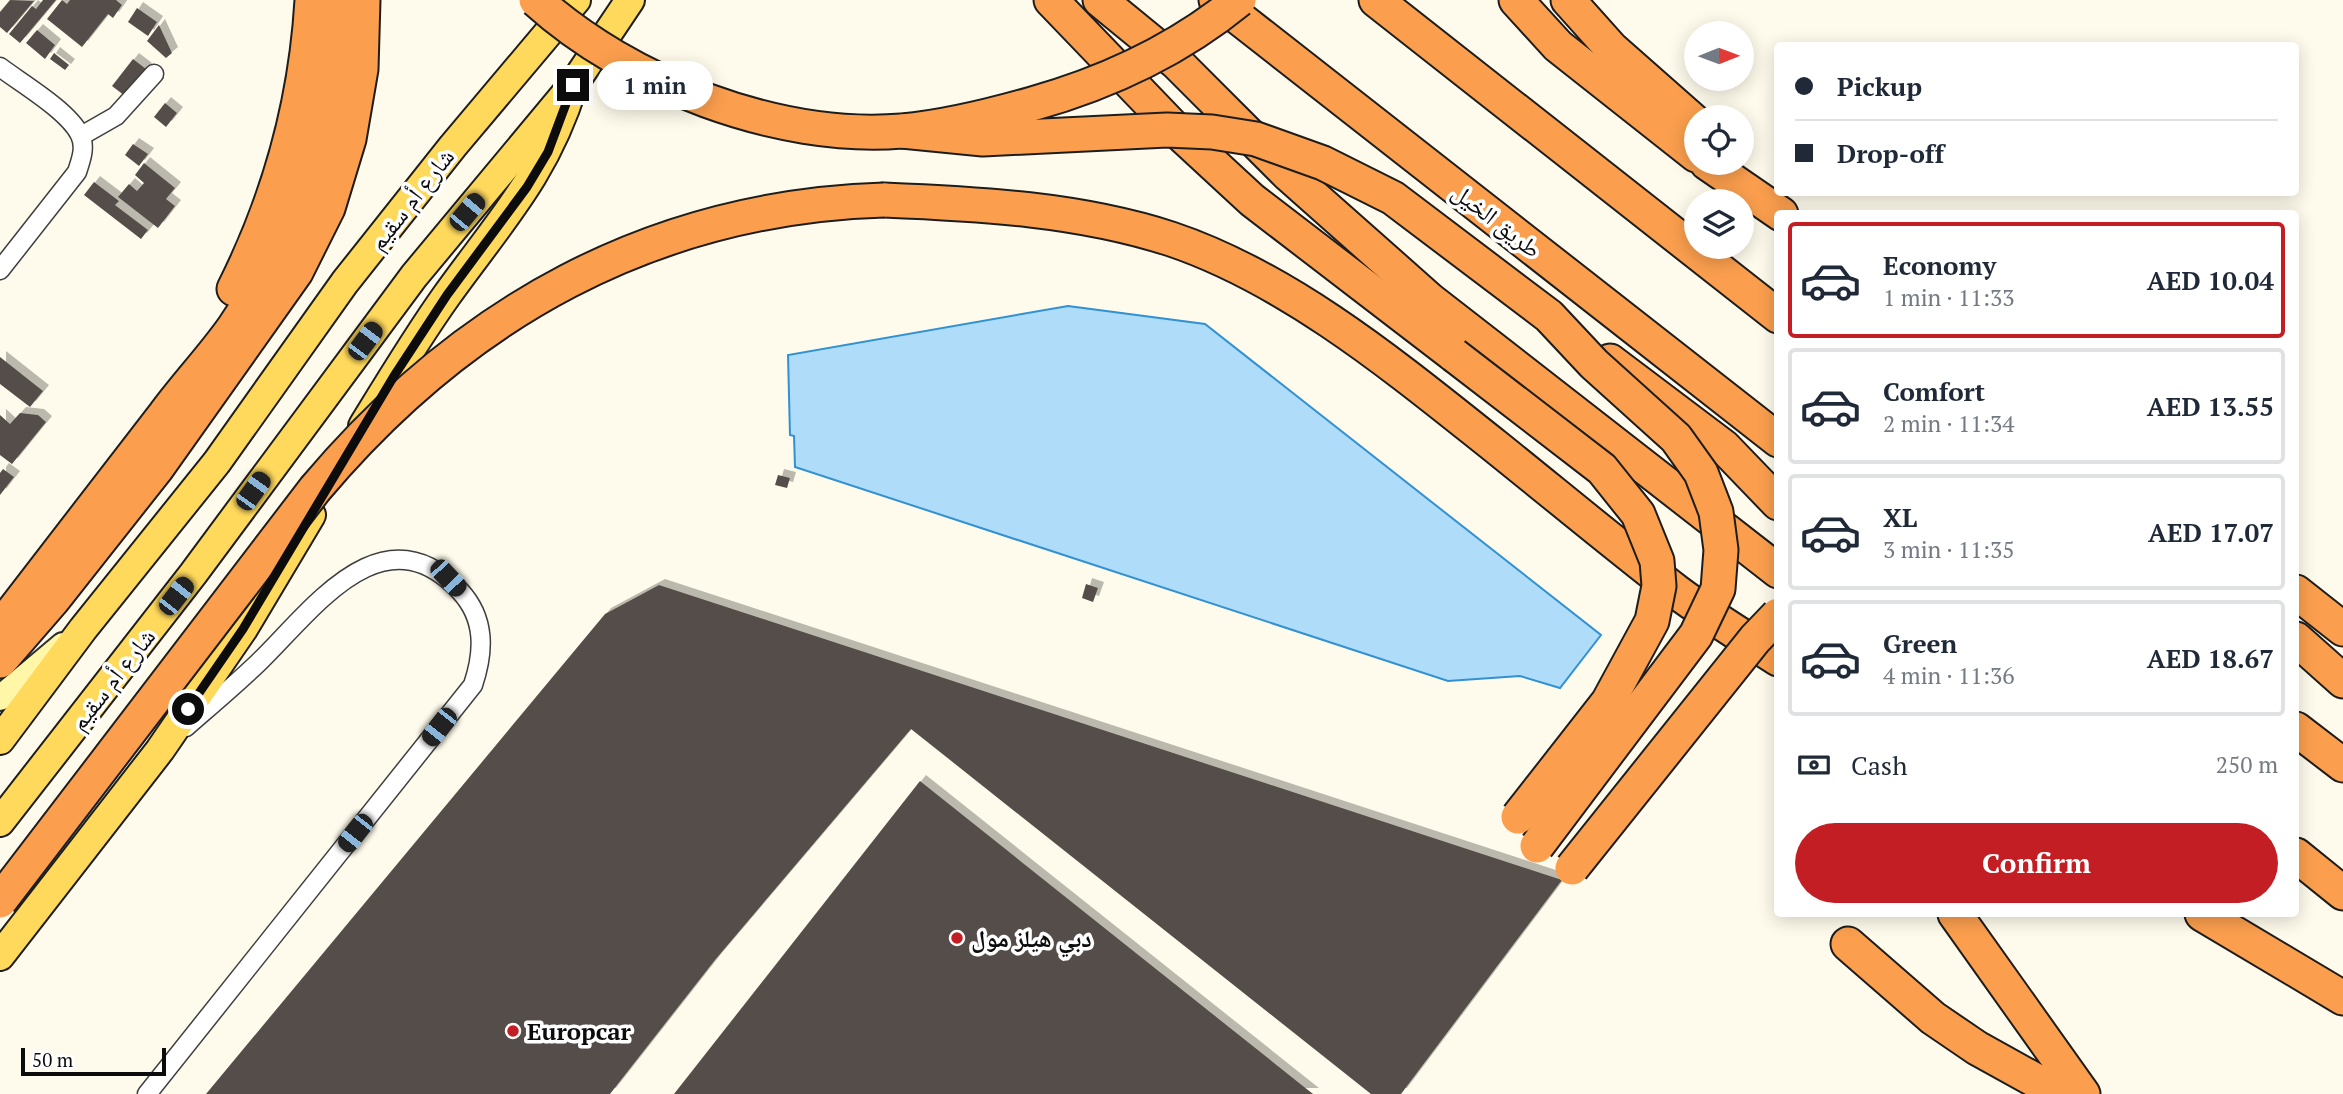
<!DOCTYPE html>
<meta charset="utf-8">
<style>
body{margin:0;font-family:"PT Serif","Noto Naskh Arabic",serif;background:#f6f6f7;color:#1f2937;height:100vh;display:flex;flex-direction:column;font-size:26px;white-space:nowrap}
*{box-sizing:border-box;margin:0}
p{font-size:23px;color:#747a83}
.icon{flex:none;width:38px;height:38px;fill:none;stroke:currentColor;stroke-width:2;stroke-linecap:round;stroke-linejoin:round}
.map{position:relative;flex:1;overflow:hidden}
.details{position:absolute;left:1774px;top:210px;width:525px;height:707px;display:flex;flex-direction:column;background:#fff;border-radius:7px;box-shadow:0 4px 18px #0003}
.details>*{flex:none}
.guide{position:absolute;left:1774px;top:42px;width:525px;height:154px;border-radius:7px;box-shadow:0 4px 18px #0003;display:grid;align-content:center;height:154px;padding:0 21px;background:#fff}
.needle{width:46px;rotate:89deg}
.tools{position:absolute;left:1684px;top:21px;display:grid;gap:14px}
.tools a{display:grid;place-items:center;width:70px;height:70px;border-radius:50%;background:#fff;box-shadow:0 4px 18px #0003;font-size:35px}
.scale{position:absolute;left:21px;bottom:18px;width:145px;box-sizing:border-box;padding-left:7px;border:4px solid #0c0c0c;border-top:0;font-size:19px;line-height:24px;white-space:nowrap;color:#0c0c0c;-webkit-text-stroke:5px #fff;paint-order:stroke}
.end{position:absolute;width:32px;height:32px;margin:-16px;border:9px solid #0c0c0c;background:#fff;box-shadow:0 0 0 4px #fff}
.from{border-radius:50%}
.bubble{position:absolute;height:49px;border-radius:24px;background:#fff;box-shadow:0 4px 18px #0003;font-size:23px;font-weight:700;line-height:49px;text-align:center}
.car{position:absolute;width:21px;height:42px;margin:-21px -10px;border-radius:9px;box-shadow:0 0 5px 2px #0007;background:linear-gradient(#222 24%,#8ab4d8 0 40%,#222 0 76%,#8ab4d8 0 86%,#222 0)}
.guide b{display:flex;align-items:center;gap:24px;height:66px;font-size:26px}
.guide b+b{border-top:2px solid #e0e1e3}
.guide i{width:18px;height:18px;background:#1f2937}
ul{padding:12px 0 0;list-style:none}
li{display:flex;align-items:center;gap:21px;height:116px;margin:0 14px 10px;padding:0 7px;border:4px solid #e0e1e3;border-radius:7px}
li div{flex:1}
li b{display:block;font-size:26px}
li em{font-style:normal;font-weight:700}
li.selected{border-color:#c21e24}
li>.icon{width:63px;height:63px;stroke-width:1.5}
.pay{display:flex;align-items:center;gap:18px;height:77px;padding:0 21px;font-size:26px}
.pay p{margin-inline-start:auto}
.cta{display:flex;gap:14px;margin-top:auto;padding:14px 21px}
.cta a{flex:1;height:80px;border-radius:42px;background:#c21e24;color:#fff;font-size:28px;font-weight:700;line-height:80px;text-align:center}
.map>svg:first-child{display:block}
.water{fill:#aedcf9;stroke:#3191d3;stroke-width:2}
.building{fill:#554d48;filter:url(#shadow)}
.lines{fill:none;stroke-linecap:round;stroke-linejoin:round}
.street-casing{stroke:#3f3f3f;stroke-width:21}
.secondary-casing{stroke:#2e2e2e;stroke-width:28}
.primary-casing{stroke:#1d1d1d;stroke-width:32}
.highway-casing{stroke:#1d1d1d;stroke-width:37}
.street{stroke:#fff;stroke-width:18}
.secondary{stroke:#fff6a7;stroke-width:24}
.primary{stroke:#ffd95c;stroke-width:28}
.highway{stroke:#fb9f4e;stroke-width:33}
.highway-bridge-casing{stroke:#1d1d1d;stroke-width:37;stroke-linecap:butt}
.highway-bridge{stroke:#fb9f4e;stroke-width:33}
.route{stroke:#0c0c0c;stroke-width:9}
.poi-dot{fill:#c21e24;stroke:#fff;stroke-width:2.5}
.labels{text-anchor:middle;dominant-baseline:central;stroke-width:7;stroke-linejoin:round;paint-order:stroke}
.street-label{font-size:24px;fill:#0c0c0c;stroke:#fff}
.poi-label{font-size:24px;font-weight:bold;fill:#0c0c0c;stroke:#fff;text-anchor:start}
</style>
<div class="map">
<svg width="2343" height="1094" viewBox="0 0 2343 1094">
<defs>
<filter id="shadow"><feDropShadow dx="6" dy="-6" stdDeviation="0" flood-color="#0004"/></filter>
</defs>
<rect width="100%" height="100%" fill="#fffbec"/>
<path class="water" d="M1068,306L1205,324L1601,635L1560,688L1520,676L1448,681L795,467L794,436L790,435L788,355Z"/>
<g class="building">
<path d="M10,0L34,1L7,33L0,27V12Z"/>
<path d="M43,0H56L20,43L9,34L32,6L36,9Z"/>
<path d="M62,0L67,4L70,0H116L122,5L113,18L108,14L82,47L47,19Z"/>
<path d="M137,8L157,22L148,36L128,22Z"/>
<path d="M159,25L172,53L166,58L147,41Z"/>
<path d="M37,30L55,45L45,59L26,43Z"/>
<path d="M54,53L69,65L65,70L50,59Z"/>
<path d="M133,59L146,69L125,96L112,86Z"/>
<path d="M165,103L177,113L166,127L154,117Z"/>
<path d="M133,144L148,154L139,166L125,155Z"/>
<path d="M144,163L175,188L166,199L175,206L158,228L118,197L129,184L137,191L144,183L135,175Z"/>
<path d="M94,182L119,201L115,205L148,230L141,239L84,195Z"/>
<path d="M0,357L43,391L30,407L0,384Z"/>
<path d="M20,413L38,415L46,422L12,464L0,455V415L10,424Z"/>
<path d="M3,469L14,477L0,495V473Z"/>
<path d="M778,475L790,478L787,488L775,485Z"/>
<path d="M1086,584L1098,588L1093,602L1082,598Z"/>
<path d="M659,585L1562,880L1401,1094H1371L911,729L715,960L610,1094H206L605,614Z"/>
<path d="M920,781L1313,1094H674Z"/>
</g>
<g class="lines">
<g class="street-casing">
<g id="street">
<path d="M0,67C21,83 69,111 80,135C86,147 81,160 77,172L0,270"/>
<path d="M81,136L116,116L154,74"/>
<path d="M147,1094L473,685C484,652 486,619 460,591C382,508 312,611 258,663C235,685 210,706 186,727"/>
</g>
</g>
<g class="secondary-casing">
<path id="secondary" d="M0,698L63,645"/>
</g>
<g class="primary-casing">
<g id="primary">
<path d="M363,426C390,382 417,337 447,295C500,221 545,175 573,85"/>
<path d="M0,740L83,629L217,462L345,282L453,146L576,0"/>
<path d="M0,822L193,574L414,276L573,85L630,0"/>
<path d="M0,956L160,750L243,629L311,515"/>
</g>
</g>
<g class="highway-casing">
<g id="highway">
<path d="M1051,0L1173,127L1252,200L1454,355"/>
<path d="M1100,0L1177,63L1289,175L1430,300L1778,571"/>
<path d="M1216,0L1778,440"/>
<path d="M1376,0L1778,316"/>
<path d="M1516,0L1558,46L1696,155"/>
<path d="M1568,0L1611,48L1696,123"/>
<path d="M1707,163L1781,214"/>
<path d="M884,200C980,204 1079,209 1171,239C1290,279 1398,369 1495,446C1556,495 1615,544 1677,592C1709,616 1744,637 1778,659"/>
<path d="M234,289C280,197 306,103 312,0"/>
<path d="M1610,361L1724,447L1778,503"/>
<path d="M2296,592L2343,629"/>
<path d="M0,628C55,557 110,486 165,414C187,384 213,357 234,327C301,228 336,119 341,0"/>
<path d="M2296,639L2343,681"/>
<path d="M0,661L52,601L157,468L296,272L328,208L349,139L361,69L363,0"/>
<path d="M2296,729L2343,765"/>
<path d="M2296,855L2343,893"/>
<path d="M1955,914L2083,1094"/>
<path d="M2202,914L2343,998"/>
<path d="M1848,944L1933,1018L1977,1048L2060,1094"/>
</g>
</g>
<use href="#street" class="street"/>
<use href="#secondary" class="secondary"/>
<use href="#primary" class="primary"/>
<use href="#highway" class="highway"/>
<g class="highway-bridge-casing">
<g id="highway-bridge">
<path d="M536,0C628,83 777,141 902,131C946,127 990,116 1032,104C1107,83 1178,50 1239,0"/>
<path d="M902,131L983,139L1167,130L1212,132L1256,139L1323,163L1393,198L1549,316L1594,364L1676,438L1701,473L1716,512L1721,550L1718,589L1696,635L1537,846"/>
<path d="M1454,355L1602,469L1638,514L1657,561L1659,586L1652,621L1608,702L1518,817"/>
<path d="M1572,868L1755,639L1778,615"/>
<path d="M0,901L315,489C463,313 652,207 884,200"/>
</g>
</g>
<use href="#highway-bridge" class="highway-bridge"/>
</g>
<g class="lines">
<path class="route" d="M188,709L243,629L394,376L447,295L527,187L548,152L573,85"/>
</g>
<g class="poi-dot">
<circle cx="957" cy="938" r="7"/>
<circle cx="513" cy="1031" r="7"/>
</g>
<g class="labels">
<g class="street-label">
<text transform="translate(411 199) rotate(-52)">شارع أم سقيم</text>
<text transform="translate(1497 220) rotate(38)">طريق الخيل</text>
<text transform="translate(112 679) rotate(-52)">شارع أم سقيم</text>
</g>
<g class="poi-label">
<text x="971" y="938">دبي هيلز مول</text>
<text x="527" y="1031">Europcar</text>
</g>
</g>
</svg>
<div class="tools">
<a><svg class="needle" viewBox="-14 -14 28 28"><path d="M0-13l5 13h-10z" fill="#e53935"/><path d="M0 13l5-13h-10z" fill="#747a83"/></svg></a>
<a><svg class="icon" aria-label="locate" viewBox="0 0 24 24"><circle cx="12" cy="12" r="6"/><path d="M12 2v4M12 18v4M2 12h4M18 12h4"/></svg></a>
<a><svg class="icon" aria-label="layers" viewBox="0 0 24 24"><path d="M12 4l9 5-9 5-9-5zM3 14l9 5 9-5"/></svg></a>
</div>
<div class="scale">50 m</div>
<i class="end from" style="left:188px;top:709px"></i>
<i class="end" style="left:573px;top:85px"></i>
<div class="bubble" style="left:597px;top:61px;width:116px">1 min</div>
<i class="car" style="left:467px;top:212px;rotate:40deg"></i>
<i class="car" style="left:365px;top:341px;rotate:37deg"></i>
<i class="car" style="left:253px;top:491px;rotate:36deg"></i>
<i class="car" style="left:448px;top:578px;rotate:137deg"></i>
<i class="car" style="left:176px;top:596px;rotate:38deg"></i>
<i class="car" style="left:439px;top:727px;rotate:218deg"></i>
<i class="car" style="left:355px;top:833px;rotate:218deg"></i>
<div class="guide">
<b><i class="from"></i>Pickup</b>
<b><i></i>Drop-off</b>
</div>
<section class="details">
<ul>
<li class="selected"><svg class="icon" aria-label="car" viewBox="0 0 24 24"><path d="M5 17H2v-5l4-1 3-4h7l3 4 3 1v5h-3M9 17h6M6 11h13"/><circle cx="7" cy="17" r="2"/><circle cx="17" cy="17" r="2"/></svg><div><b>Economy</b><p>1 min · 11:33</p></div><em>AED 10.04</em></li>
<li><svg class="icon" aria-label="car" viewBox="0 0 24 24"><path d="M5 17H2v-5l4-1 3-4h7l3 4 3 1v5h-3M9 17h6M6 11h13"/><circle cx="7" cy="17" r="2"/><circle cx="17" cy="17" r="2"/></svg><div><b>Comfort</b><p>2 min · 11:34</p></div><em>AED 13.55</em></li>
<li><svg class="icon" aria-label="car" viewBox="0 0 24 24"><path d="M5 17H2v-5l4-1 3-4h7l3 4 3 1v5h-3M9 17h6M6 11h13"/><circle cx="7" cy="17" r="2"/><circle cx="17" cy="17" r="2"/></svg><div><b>XL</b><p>3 min · 11:35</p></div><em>AED 17.07</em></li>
<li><svg class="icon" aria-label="car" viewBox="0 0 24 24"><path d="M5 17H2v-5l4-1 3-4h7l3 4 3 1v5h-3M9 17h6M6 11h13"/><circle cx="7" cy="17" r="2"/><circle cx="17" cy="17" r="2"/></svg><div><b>Green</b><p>4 min · 11:36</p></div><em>AED 18.67</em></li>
</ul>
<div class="pay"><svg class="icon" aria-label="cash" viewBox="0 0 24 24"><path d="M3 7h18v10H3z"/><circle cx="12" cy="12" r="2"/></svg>Cash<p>250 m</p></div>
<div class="cta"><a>Confirm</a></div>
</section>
</div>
